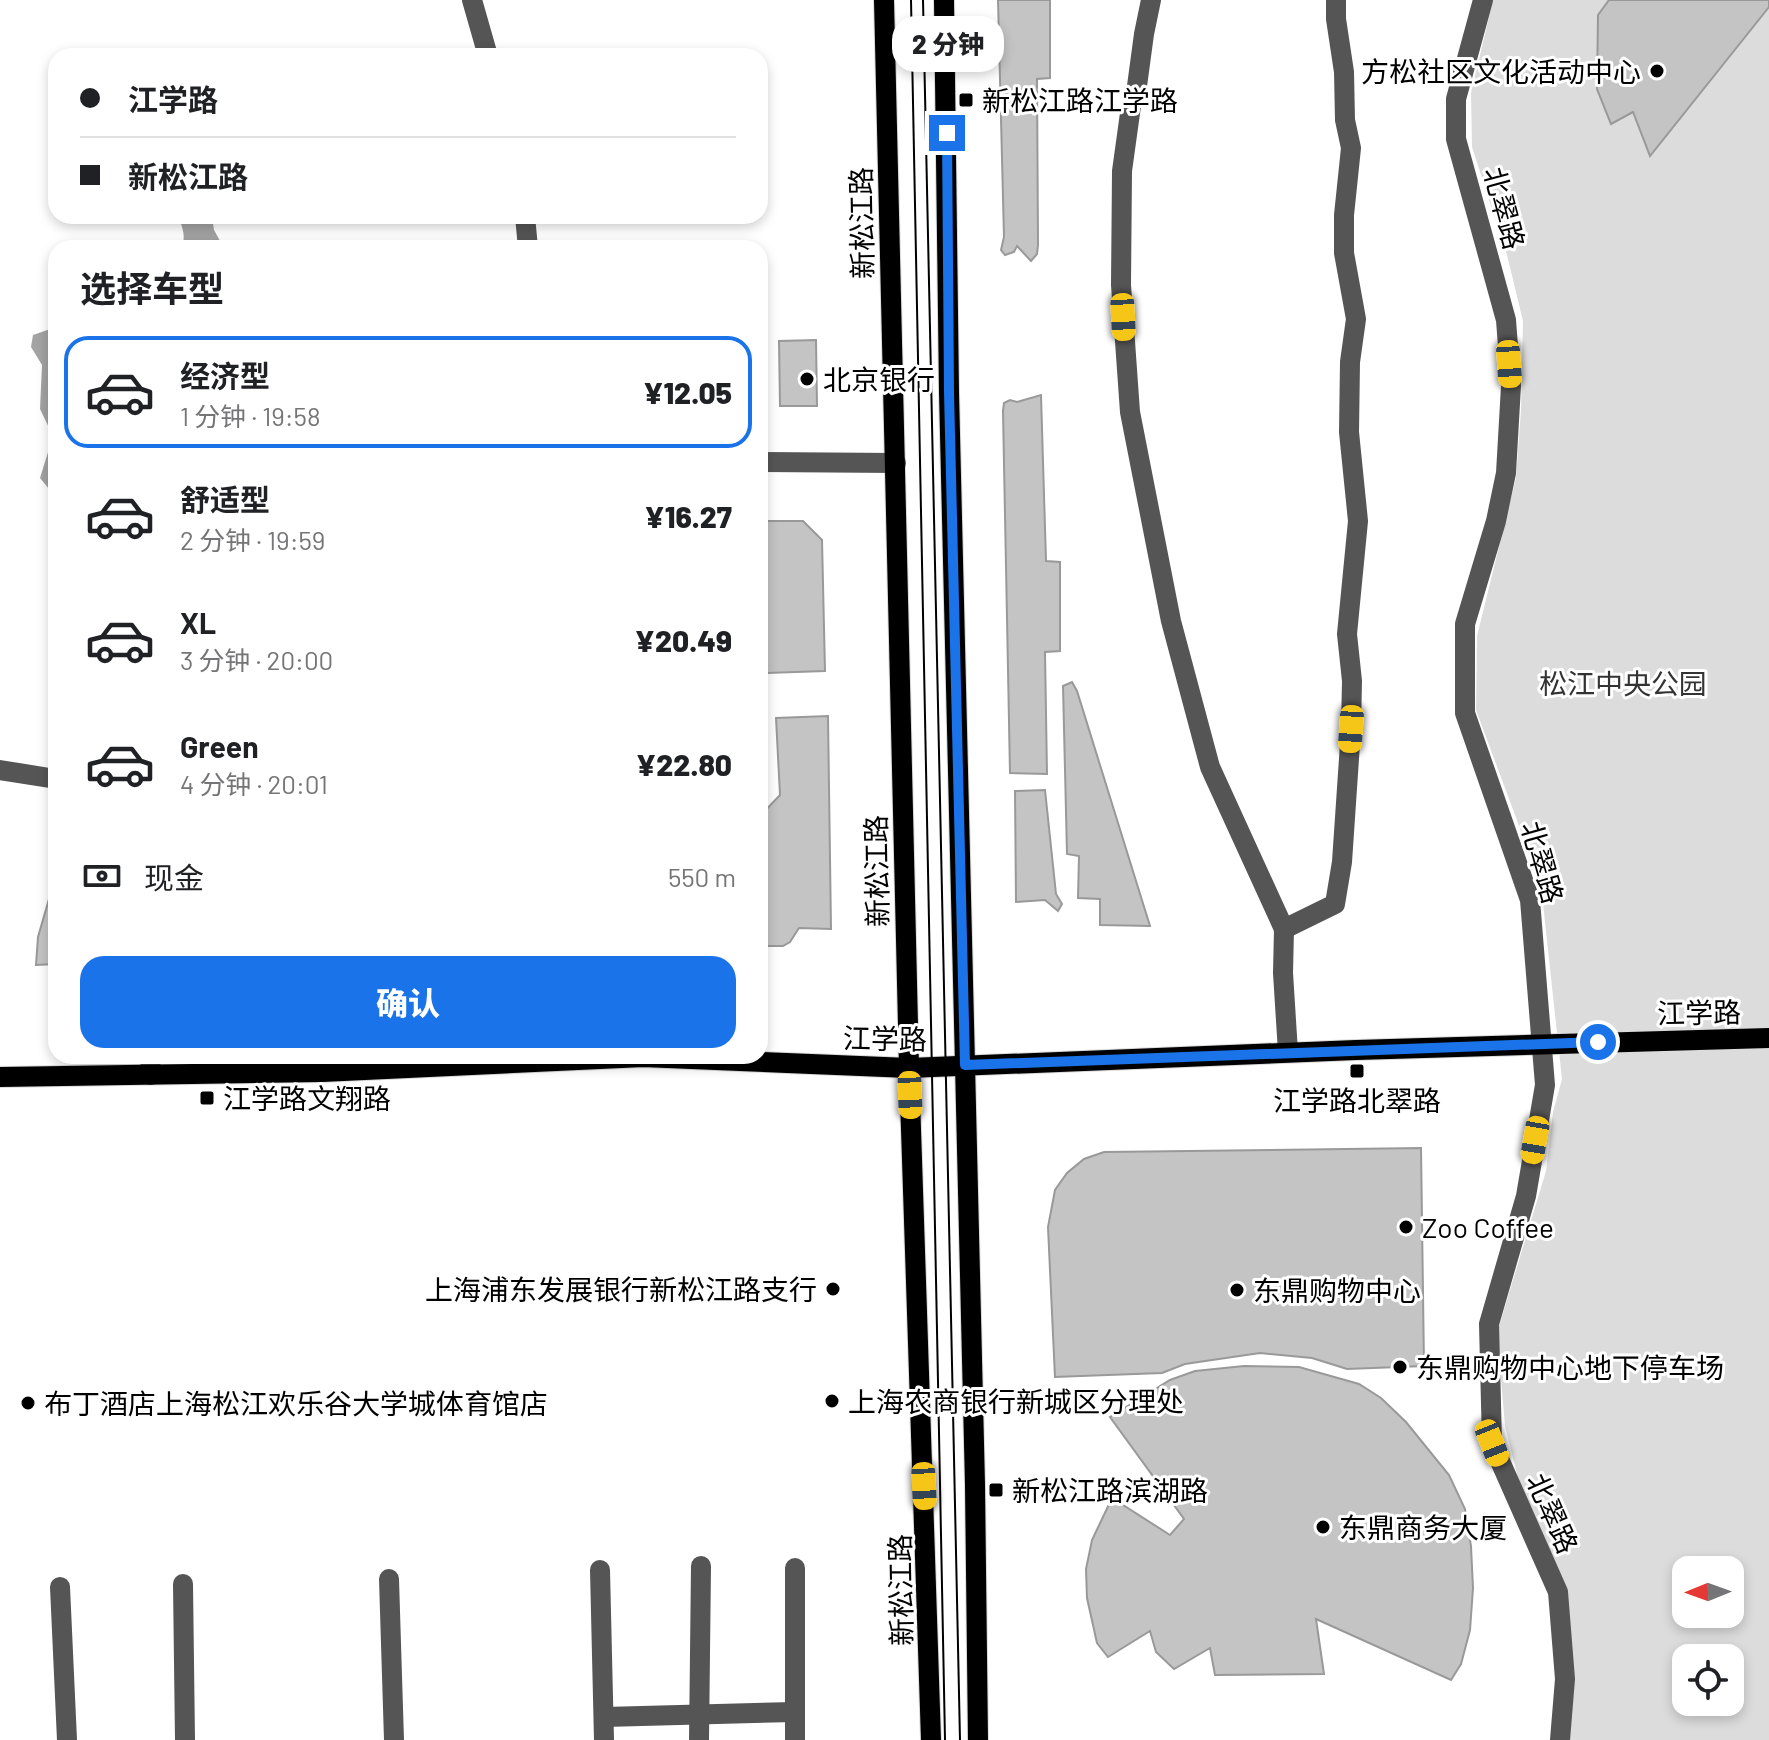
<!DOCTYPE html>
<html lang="zh">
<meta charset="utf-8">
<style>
body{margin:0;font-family:Barlow,"Noto Sans SC",sans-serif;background:#f6f6f6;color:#202124;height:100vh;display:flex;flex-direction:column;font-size:30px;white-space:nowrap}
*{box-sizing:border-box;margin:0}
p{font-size:26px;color:#757577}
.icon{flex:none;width:44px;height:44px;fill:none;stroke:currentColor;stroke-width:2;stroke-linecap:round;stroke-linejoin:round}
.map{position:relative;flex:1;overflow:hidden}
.side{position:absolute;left:48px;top:240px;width:720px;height:824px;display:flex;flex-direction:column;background:#fff;border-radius:24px;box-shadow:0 4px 12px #0003}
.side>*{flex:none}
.guide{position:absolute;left:48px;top:48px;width:720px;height:176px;border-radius:24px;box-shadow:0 4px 12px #0003;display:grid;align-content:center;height:176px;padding:0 32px;background:#fff}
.needle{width:52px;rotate:269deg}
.tools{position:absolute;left:1672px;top:1556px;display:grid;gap:16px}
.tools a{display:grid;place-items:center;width:72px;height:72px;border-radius:16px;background:#fff;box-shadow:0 4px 12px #0003;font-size:40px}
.end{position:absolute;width:36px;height:36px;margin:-18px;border:10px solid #1a73e8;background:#fff;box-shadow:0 0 0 4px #fff}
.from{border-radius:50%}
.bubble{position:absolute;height:56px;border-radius:24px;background:#fff;box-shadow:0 4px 12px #0003;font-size:26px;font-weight:800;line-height:56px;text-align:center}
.car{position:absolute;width:24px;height:48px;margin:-24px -12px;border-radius:10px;box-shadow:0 0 6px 2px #0007;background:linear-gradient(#f5c518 24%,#345 0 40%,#f5c518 0 76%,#345 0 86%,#f5c518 0)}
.guide b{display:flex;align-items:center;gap:28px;height:76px;font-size:30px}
.guide b+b{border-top:2px solid #e0e0e0}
.guide i{width:20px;height:20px;background:#202124}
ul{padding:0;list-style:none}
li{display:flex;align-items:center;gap:24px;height:112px;margin:0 16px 12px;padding:0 16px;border:4px solid transparent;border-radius:24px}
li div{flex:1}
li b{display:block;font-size:30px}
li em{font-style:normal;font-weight:800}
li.on{border-color:#1a73e8}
li>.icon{width:72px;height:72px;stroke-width:1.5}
h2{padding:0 32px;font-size:36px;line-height:96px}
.pay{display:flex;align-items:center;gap:20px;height:88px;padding:0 32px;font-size:30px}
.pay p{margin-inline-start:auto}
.action{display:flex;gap:16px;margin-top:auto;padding:16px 32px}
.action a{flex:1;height:92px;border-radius:24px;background:#1a73e8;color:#fff;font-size:32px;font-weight:800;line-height:92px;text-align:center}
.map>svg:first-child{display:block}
.green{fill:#dcdcdc;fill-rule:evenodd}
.water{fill:#a3a3a3}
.building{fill:#c4c4c4;stroke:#999;stroke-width:2}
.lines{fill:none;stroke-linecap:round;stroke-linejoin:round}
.major-casing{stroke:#dbdbdb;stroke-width:22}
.minor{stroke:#555;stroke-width:20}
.major{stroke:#000;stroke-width:20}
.tram{stroke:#000;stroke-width:2}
.route{stroke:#1a73e8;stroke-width:10}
.poi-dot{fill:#000;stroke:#fff;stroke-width:3}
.labels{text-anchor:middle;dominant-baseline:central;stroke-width:6;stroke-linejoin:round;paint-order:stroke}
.poi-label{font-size:28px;fill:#000;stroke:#fff;text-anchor:start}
.street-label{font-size:28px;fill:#000;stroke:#fff}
.park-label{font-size:28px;fill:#333;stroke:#fff}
</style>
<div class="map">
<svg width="1769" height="1740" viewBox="0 0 1769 1740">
<rect width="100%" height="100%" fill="#fff"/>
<path class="green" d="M1493,0H1769V1740H1570V1640L1523,1498L1505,1426L1497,1333L1546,1171L1553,1112L1562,1079L1541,885L1476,710L1477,636L1516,478L1521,410L1523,321L1507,255L1472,147L1471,93ZM1686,1570H1730V1614H1686ZM1686,1658H1730V1702H1686Z"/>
<g class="water">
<path d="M178,216H212L214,230L224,248H181C187,238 182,226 178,216Z"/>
<path d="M56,327V490L49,489L40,478L53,436L40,409L42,365L31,347L33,335Z"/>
</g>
<g class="building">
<path d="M998,0H1050V78L1037,79L1038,245L1037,254L1031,261L1017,246L1014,252L1005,255L1001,250L1004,237Z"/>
<path d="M1609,0H1769V7L1650,156L1633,112L1611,124L1597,89L1598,15Z"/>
<path d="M816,340L817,406H780L779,341Z"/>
<path d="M1041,395L1046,561L1060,562V651L1045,652L1047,774L1010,773L1003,411L1004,403L1010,400L1017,402Z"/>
<path d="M760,521H803L822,540L825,671L767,673Z"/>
<path d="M1072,682L1077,691L1150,926L1100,925V899L1078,898L1079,856L1067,854L1063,686Z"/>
<path d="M828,716L831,929L799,928L790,942L783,946H760V816L780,795L776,718Z"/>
<path d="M1045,790L1056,894L1062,904L1058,911L1045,900L1016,902L1015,791Z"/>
<path d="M56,891V964L36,965L38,937L49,899Z"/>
<path d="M1421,1148L1424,1366L1347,1369L1312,1358L1260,1353L1185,1364L1162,1373L1055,1377L1048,1227L1055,1190L1067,1173L1084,1159L1104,1152Z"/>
<path d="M1244,1366L1299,1367L1359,1384L1381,1398L1406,1422L1449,1475L1465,1509L1471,1546L1473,1588L1470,1630L1461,1664L1451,1680L1316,1619L1324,1674L1215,1675L1210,1648L1174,1669L1156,1652L1150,1631L1108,1657L1097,1643L1087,1598L1086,1569L1092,1540L1112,1498L1170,1535L1184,1519L1110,1417L1170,1380L1195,1371Z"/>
</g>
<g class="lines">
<g class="major-casing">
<g id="major">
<path d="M884,0L909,1068L931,1740"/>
<path d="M944,0L949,392L975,1485L978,1740"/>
<path d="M0,1077L322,1072L643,1057L909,1068L1356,1050L1769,1038"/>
</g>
</g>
<g class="minor">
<path d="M472,0L488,56"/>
<path d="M1151,0L1144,34L1137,86L1131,106L1122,171L1121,285L1130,412L1171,621L1210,767L1284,929L1283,973L1288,1052"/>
<path d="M1483,0L1456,99V139L1506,320L1511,386L1506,473L1496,521L1465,624V713L1530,900L1545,1085L1526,1196L1489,1324L1492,1443L1558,1592L1565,1679L1560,1740"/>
<path d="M525,216L528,248"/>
<path d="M760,462L896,463"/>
<path d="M0,770L56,779"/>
<path d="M1284,929L1335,904L1342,862L1351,729L1352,681L1347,634L1358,521L1349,432L1350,362L1356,319L1344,253V215L1351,148L1345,120L1344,72L1336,19V0"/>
<path d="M150,1056L151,1075"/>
<path d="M600,1570L604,1740"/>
<path d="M389,1579L394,1740"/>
<path d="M183,1584L185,1740"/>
<path d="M60,1587L67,1740"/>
<path d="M604,1717L795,1712"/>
<path d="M699,1740L701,1566"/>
<path d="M795,1740V1568"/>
</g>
<use href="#major" class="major"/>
<g class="tram">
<path d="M911,0L945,1740"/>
<path d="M923,0L960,1740"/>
</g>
</g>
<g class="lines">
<path class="route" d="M947,133L949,392L965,1065L1598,1042"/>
</g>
<g class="poi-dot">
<circle cx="1657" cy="71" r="8"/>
<rect x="958" y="92" width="16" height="16" rx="4"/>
<circle cx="807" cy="379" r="8"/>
<rect x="1349" y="1063" width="16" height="16" rx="4"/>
<rect x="199" y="1090" width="16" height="16" rx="4"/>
<circle cx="1406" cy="1227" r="8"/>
<circle cx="833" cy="1289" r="8"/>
<circle cx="1237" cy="1290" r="8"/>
<circle cx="1400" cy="1367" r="8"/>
<circle cx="832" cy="1401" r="8"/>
<circle cx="28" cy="1403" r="8"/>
<rect x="988" y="1482" width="16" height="16" rx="4"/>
<circle cx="1323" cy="1527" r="8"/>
</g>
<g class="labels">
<g class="poi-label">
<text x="1641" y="71" text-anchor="end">方松社区文化活动中心</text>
<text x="982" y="100">新松江路江学路</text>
<text x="823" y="379">北京银行</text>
<text x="223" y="1098">江学路文翔路</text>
<text x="1357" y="1100" text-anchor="middle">江学路北翠路</text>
<text x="1422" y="1227">Zoo Coffee</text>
<text x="817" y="1289" text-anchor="end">上海浦东发展银行新松江路支行</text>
<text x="1253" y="1290">东鼎购物中心</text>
<text x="1416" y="1367">东鼎购物中心地下停车场</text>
<text x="848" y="1401">上海农商银行新城区分理处</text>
<text x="44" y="1403">布丁酒店上海松江欢乐谷大学城体育馆店</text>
<text x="1012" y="1490">新松江路滨湖路</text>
<text x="1339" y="1527">东鼎商务大厦</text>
</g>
<g class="street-label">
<text transform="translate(1505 208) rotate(75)">北翠路</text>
<text transform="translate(861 223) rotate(-91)">新松江路</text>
<text transform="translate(1543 862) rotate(74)">北翠路</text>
<text transform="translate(876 871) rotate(-91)">新松江路</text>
<text transform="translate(1699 1012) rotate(-1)">江学路</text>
<text transform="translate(885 1038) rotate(1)">江学路</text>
<text transform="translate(1553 1513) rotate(66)">北翠路</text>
<text transform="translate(900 1590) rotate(-91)">新松江路</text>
</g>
<g class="park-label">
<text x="1623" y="683">松江中央公园</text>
</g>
</g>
</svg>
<div class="tools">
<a><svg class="needle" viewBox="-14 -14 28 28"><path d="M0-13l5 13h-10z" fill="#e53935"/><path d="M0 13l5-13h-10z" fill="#757577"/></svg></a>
<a><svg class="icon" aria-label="locate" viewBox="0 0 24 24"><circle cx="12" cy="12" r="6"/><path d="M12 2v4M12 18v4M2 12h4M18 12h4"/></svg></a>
</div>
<i class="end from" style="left:1598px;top:1042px"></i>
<i class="end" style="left:947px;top:133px"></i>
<div class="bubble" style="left:892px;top:16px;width:112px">2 分钟</div>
<i class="car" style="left:1123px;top:317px;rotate:177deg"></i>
<i class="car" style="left:1509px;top:364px;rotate:176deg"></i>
<i class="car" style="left:1351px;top:729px;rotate:184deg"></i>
<i class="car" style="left:910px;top:1095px;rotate:178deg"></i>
<i class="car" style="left:1535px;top:1140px;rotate:190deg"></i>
<i class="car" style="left:1492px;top:1443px;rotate:158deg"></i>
<i class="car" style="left:924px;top:1486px;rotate:177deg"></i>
<div class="guide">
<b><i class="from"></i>江学路</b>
<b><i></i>新松江路</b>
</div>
<section class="side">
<h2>选择车型</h2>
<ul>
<li class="on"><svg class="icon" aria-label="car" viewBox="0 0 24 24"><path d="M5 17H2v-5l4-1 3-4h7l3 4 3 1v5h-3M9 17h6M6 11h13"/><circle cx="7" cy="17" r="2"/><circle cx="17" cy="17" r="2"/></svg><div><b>经济型</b><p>1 分钟 · 19:58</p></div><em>¥12.05</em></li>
<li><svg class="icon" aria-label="car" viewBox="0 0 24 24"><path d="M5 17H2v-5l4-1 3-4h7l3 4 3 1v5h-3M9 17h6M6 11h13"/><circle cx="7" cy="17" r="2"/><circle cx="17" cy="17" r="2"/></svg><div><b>舒适型</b><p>2 分钟 · 19:59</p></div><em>¥16.27</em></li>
<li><svg class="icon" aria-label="car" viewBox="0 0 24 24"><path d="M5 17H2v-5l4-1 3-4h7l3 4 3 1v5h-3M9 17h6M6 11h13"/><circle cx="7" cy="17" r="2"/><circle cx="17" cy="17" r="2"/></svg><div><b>XL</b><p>3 分钟 · 20:00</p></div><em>¥20.49</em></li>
<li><svg class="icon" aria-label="car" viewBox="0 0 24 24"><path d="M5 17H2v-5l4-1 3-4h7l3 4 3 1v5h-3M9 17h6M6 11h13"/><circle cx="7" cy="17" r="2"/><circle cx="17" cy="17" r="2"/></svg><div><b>Green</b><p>4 分钟 · 20:01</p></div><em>¥22.80</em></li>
</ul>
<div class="pay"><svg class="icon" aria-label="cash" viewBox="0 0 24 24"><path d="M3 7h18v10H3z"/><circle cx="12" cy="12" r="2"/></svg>现金<p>550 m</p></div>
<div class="action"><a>确认</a></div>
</section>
</div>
